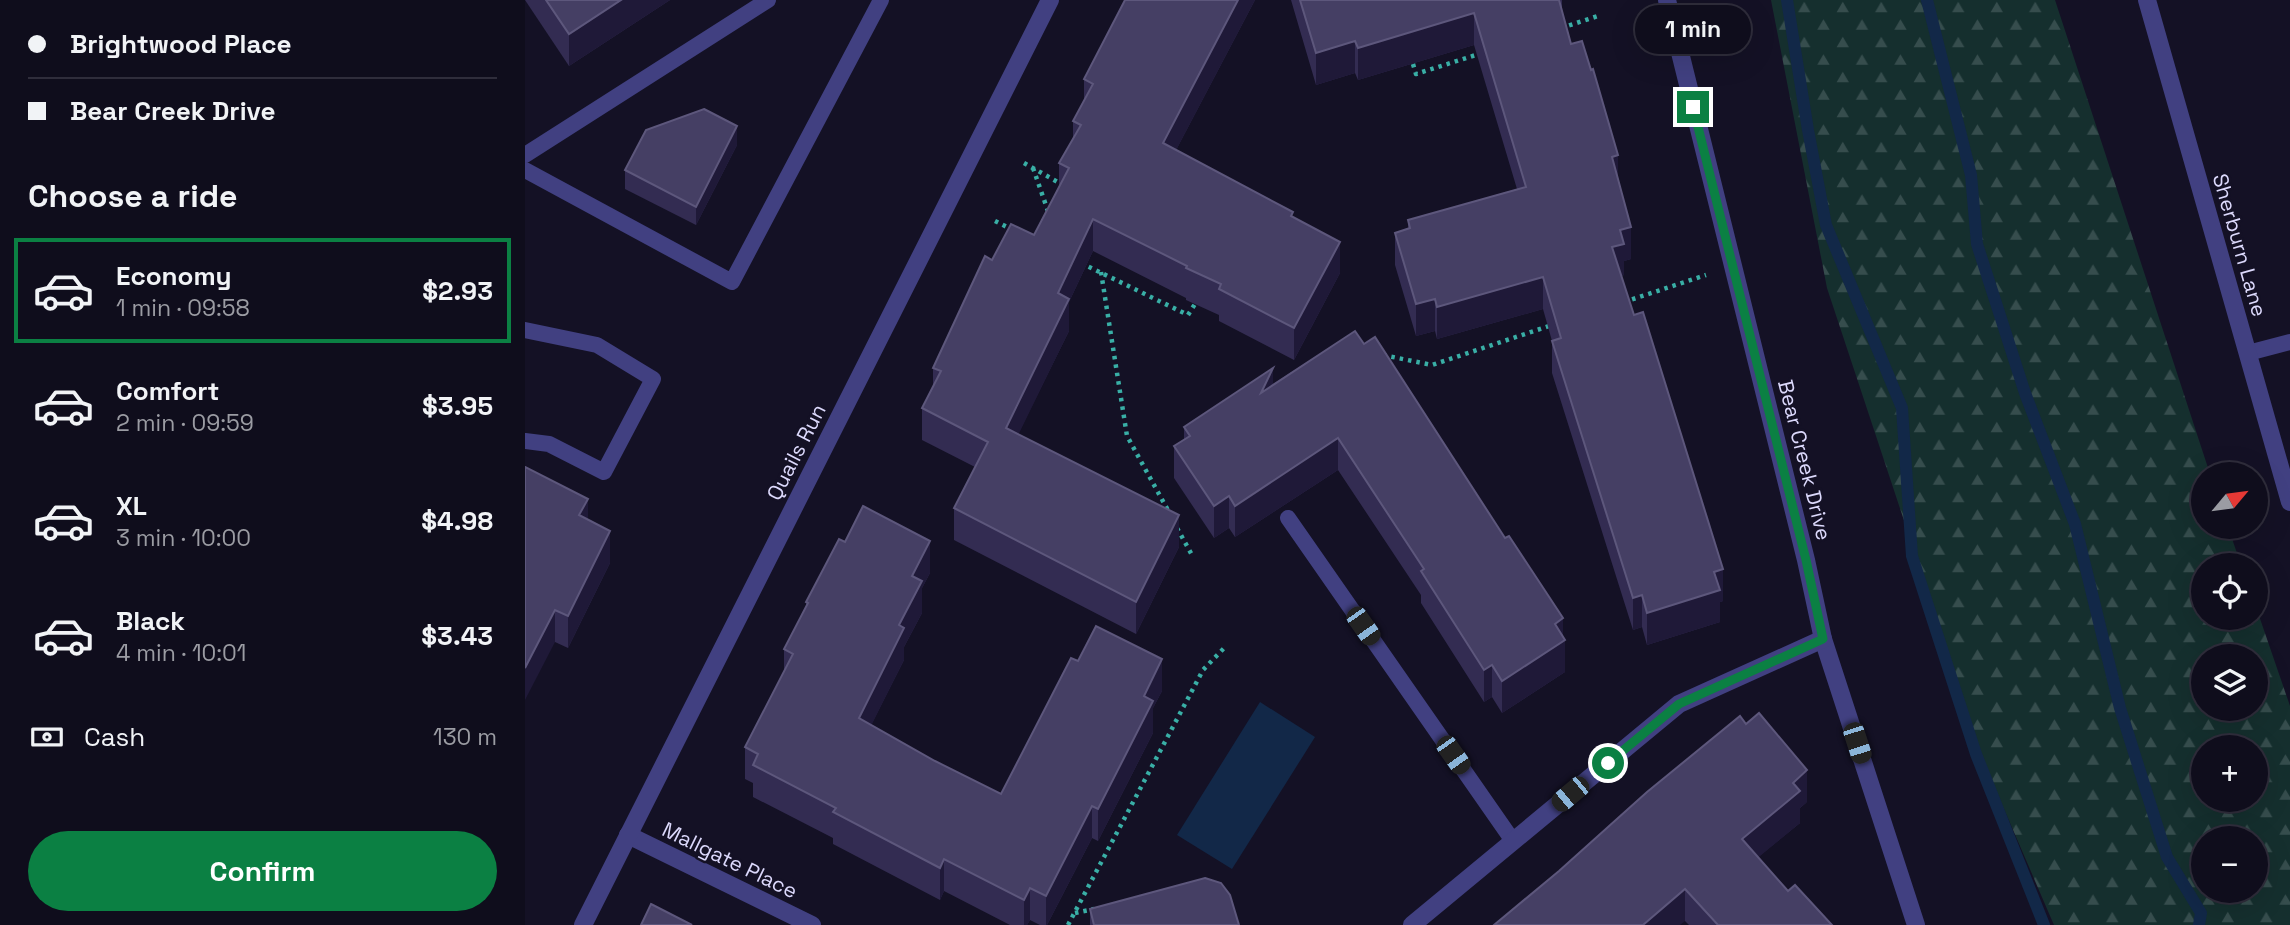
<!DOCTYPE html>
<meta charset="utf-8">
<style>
body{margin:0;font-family:"Space Grotesk",sans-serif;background:#181625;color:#f1f3f6;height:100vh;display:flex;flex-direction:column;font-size:26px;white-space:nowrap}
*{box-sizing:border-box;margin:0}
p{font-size:23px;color:#9b9ca3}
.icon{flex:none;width:38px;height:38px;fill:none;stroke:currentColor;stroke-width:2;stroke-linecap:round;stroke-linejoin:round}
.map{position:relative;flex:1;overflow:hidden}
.panel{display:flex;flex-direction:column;background:#0f0d1c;width:525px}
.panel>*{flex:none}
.guide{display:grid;align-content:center;height:154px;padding:0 28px;background:#0f0d1c}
.needle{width:46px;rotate:61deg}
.fabs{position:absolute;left:1666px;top:462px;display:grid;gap:14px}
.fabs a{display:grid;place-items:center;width:77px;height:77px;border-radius:50%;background:#0f0d1c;box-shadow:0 7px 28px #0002,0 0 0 2px #2f2d3b;font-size:35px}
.end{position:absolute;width:32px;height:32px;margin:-16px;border:9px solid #0b8043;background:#fff;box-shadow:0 0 0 4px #fff}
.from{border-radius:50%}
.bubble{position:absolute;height:49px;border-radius:24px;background:#0f0d1c;box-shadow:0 7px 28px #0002,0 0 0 2px #2f2d3b;font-size:23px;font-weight:700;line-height:49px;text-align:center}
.car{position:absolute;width:21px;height:42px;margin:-21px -10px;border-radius:9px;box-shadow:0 0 5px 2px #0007;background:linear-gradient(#222 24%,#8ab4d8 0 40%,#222 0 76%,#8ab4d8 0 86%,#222 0)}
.guide b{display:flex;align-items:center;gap:24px;height:66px;font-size:26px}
.guide b+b{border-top:2px solid #2f2d3b}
.guide i{width:18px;height:18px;background:#f1f3f6}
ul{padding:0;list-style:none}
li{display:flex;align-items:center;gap:21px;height:105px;margin:0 14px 10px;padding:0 14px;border:4px solid transparent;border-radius:0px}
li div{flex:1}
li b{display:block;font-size:26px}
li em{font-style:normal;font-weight:700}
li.on{border-color:#0b8043}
li>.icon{width:63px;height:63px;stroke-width:1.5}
h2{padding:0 28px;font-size:32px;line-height:84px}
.pay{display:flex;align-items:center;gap:18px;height:77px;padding:0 28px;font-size:26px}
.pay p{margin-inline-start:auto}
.cta{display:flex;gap:14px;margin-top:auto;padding:14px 28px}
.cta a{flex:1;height:80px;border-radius:42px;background:#0b8043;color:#fff;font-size:28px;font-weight:700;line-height:80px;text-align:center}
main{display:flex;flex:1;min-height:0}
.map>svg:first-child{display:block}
.forest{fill:url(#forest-firs);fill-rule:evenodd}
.water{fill:#122848}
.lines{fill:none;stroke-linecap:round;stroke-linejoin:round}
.stream{stroke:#122848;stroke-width:12}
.path{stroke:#39afa6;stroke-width:4.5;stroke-dasharray:3.5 5;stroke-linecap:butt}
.lane{stroke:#414081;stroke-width:16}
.street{stroke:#414081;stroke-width:18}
.wall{fill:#332c52}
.shaded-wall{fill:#1f1938}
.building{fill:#453f64;stroke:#5d577c;stroke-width:2}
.route{stroke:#0b8043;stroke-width:9}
.labels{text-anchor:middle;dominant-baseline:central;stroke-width:5;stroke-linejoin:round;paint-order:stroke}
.street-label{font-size:21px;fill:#dcd9fc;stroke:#141125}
</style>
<main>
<section class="panel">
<div class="guide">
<b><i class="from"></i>Brightwood Place</b>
<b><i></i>Bear Creek Drive</b>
</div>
<h2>Choose a ride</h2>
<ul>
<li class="on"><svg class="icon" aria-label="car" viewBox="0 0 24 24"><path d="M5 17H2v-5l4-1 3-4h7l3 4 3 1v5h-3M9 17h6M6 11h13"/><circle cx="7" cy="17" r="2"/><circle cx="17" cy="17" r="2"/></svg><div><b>Economy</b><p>1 min · 09:58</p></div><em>$2.93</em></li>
<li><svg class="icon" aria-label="car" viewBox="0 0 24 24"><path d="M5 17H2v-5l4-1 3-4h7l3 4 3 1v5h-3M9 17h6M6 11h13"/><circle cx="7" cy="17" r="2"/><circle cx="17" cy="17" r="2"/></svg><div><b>Comfort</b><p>2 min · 09:59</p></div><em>$3.95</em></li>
<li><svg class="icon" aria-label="car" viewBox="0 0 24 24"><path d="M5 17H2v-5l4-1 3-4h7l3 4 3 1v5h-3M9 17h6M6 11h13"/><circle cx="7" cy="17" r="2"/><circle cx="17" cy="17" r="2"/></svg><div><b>XL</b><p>3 min · 10:00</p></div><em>$4.98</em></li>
<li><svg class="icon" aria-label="car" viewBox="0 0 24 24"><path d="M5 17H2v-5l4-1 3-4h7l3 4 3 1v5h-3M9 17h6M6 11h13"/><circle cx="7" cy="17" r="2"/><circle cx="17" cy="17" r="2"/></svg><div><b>Black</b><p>4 min · 10:01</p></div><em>$3.43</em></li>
</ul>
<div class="pay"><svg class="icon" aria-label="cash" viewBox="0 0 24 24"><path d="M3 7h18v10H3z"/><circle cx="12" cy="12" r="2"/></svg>Cash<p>130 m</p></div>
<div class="cta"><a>Confirm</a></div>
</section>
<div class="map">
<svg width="1765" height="925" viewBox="0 0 1765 925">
<defs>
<pattern id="forest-firs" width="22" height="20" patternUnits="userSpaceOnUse" patternTransform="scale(1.75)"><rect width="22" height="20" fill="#152f2e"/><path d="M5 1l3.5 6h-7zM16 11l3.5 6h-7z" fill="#364d4d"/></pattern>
</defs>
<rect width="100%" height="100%" fill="#141125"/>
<path class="forest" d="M1246,0H1530L1685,474H1678V527H1703L1716,565H1678V618H1731V607L1765,706V925H1529L1460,765L1302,288ZM1678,656H1731V709H1678ZM1678,747H1731V800H1678ZM1678,838H1731V891H1678Z"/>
<path class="water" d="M735,702L790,737L707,869L652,835Z"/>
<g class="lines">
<g class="stream">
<path d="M1262,0L1283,130L1301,225L1377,408L1387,556L1451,754L1519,925"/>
<path d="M1402,0L1446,175L1452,244L1500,393L1550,524L1595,708L1642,857L1676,913L1674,925"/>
</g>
<g class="path">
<path d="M1036,28L1076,15"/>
<path d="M888,64L891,74L957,53"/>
<path d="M499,163L538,185"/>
<path d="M508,168L524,214"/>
<path d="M470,221L488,230"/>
<path d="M556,263L663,315L670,304"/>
<path d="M576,272L602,436L645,514"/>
<path d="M1099,302L1181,275"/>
<path d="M858,355L907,365L1027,325"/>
<path d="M652,528L667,555"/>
<path d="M550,913L569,909"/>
<path d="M543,925L678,670L701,646"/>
</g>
<g class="lane">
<path d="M0,155L243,0"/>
<path d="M0,170L207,282L356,0"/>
<path d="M0,330L72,345L128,379L79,472L24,444L0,441"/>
<path d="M1723,353L1765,342"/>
<path d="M763,518L988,841"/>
</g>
<g class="street">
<path d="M1142,0L1281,560L1298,639L1391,925"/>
<path d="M1622,0L1765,502"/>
<path d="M103,835L287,925"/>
<path d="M58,925L525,0"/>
<path d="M887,925L1154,704L1298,639"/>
</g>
</g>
<g class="wall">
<path d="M0,0H145L44,66Z"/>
<path d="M600,0H730L651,150L768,218L815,273L769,360L694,321V315L661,300V298L568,251L544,302V331L493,434L654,547L611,634L429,540V508L450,467L397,440V408L408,388V368L467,260L509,235L534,186V163L548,138V121L559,102V79Z"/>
<path d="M766,0H1037V7H1036L1046,44L1093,178L1106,259L1099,261V275L1096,276L1198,601L1195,602V622L1122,645L1117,627L1108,630L1027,373V341L1018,309L912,339L910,331L891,336L870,265V233L883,229V220L992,189L949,45L833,80L830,73L791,85Z"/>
<path d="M212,145L171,225L100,189V170Z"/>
<path d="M830,331L1038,637L1040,672L977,713L967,697L959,702L896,603V595L813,470L710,537L704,528L689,538L649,478V446L659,440V427L748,384Z"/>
<path d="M0,467L63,520L85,563L43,648L30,642Z"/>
<path d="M320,542L405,573L397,588V613L379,647V660L346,725L410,761L476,794L553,661L637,691L628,708V733L573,841L567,838L522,925H515L505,920L502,925H485L419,891L415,900L308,844V838L228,797V783L220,779V747L259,671V649L281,606V602Z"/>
<path d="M1282,802L1275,808V823L1233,857L1263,891L1307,925H1164L1160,921L969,925Z"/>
<path d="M565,909L714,925H565Z"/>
</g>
<g class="shaded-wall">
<path d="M96,0H145L44,66V34Z"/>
<path d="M713,0H730L638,175V143Z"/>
<path d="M949,13V45L833,80V48Z"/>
<path d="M830,41V73L791,85V53Z"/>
<path d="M212,126V145L171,225V207Z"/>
<path d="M1093,155V187L1087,157Z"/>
<path d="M568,219V251L544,302V331L481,460V428L533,293Z"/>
<path d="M1106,227V259L1099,261V275L1087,279V247L1095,230Z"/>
<path d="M815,242V273L769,360V328Z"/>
<path d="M1018,277V309L912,339V307Z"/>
<path d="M910,299V331L891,336V304Z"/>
<path d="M748,368V400L736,393Z"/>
<path d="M813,438V470L710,537V506Z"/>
<path d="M704,496V528L689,538V506Z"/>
<path d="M63,499V530L54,515Z"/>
<path d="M654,515V547L611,634V602Z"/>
<path d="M85,531V563L43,648V616Z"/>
<path d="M405,541V573L397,588V613L379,647V660L334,750V718L374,625L387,576Z"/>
<path d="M1198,569V601L1195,602V622L1122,645V613L1189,572Z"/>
<path d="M1117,595V627L1108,630V598Z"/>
<path d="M30,610V642L0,700V668Z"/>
<path d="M1038,618V641L1040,640V672L977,713V681L1030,624Z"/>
<path d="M637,659V691L628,708V733L573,841V809L619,696Z"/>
<path d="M967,665V697L959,702V670Z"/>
<path d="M1282,770V802L1275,808V823L1217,871V839L1268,783Z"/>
<path d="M567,806V838L522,925H521V896Z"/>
<path d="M419,859V891L415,900V868Z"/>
<path d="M505,888V920L502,925H499V900Z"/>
<path d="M1160,889V921L1155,925H1118Z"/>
</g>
<g class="building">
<path d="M21,0H96L44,34Z"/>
<path d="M600,0H713L638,143L768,212L766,216L815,242L769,328L694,289L696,284L661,268L662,266L568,219L533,293L544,299L481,428L654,515L611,602L429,508L463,442L397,408L416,371L408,368L460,256L467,260L486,224L509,235L544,168L534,163L556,125L548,121L568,84L559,79Z"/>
<path d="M775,0H1034L1046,44L1057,41L1066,70L1068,69L1093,155L1087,157L1106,227L1095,230L1099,244L1087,247L1109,315L1118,312L1198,569L1189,572L1195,590L1122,613L1117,595L1108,598L1027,341L1036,338L1018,277L912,307L910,299L891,304L870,233L885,228L883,220L1001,187L949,13L833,48L830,41L791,53Z"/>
<path d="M179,109L212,126L171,207L100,170L121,130Z"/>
<path d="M830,331L839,344L850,337L980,538L984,536L1038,618L1030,624L1040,640L977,681L967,665L959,670L896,571L899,569L813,438L710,506L704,496L689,506L649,446L665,436L659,427L748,368L736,393Z"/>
<path d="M0,467L63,499L54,515L85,531L43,616L30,610L0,668Z"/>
<path d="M338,506L405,541L387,576L397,581L374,625L379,628L334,718L410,761L476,794L546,658L553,661L571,626L637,659L619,696L628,701L573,809L567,806L521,896L505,888L499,900L419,859L415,868L308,812L311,808L228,765L233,754L220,747L268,654L259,649L283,603L281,602L314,539L320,542Z"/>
<path d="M1234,713L1282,770L1268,783L1275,791L1217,839L1263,891L1270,885L1307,925H1193L1160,889L1118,925H969L1034,871L1122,792L1215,716L1221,724Z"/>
<path d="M680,878L696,883L705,895L714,925H569L565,909Z"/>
<path d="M126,904L167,925H116Z"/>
</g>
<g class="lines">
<path class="route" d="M1083,763L1154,704L1298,639L1281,560L1168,107"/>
</g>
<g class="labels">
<g class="street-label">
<text transform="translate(1715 245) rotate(74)">Sherburn Lane</text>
<text transform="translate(271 452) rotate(-63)">Quails Run</text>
<text transform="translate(1280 460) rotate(76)">Bear Creek Drive</text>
<text transform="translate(205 860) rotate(26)">Mallgate Place</text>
</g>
</g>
</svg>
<div class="fabs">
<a><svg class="needle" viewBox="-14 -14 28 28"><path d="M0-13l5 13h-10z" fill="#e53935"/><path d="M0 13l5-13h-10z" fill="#9b9ca3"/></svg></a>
<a><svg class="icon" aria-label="locate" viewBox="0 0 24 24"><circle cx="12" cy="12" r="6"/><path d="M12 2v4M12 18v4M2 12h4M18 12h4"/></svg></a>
<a><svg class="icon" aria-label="layers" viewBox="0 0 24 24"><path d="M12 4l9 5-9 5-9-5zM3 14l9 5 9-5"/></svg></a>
<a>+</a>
<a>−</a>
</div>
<i class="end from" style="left:1083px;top:763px"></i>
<i class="end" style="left:1168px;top:107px"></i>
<div class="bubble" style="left:1110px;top:5px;width:116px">1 min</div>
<i class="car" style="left:838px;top:626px;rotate:145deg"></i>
<i class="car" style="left:1332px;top:743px;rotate:162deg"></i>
<i class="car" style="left:928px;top:755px;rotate:145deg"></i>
<i class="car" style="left:1045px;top:794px;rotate:230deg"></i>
</div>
</main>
